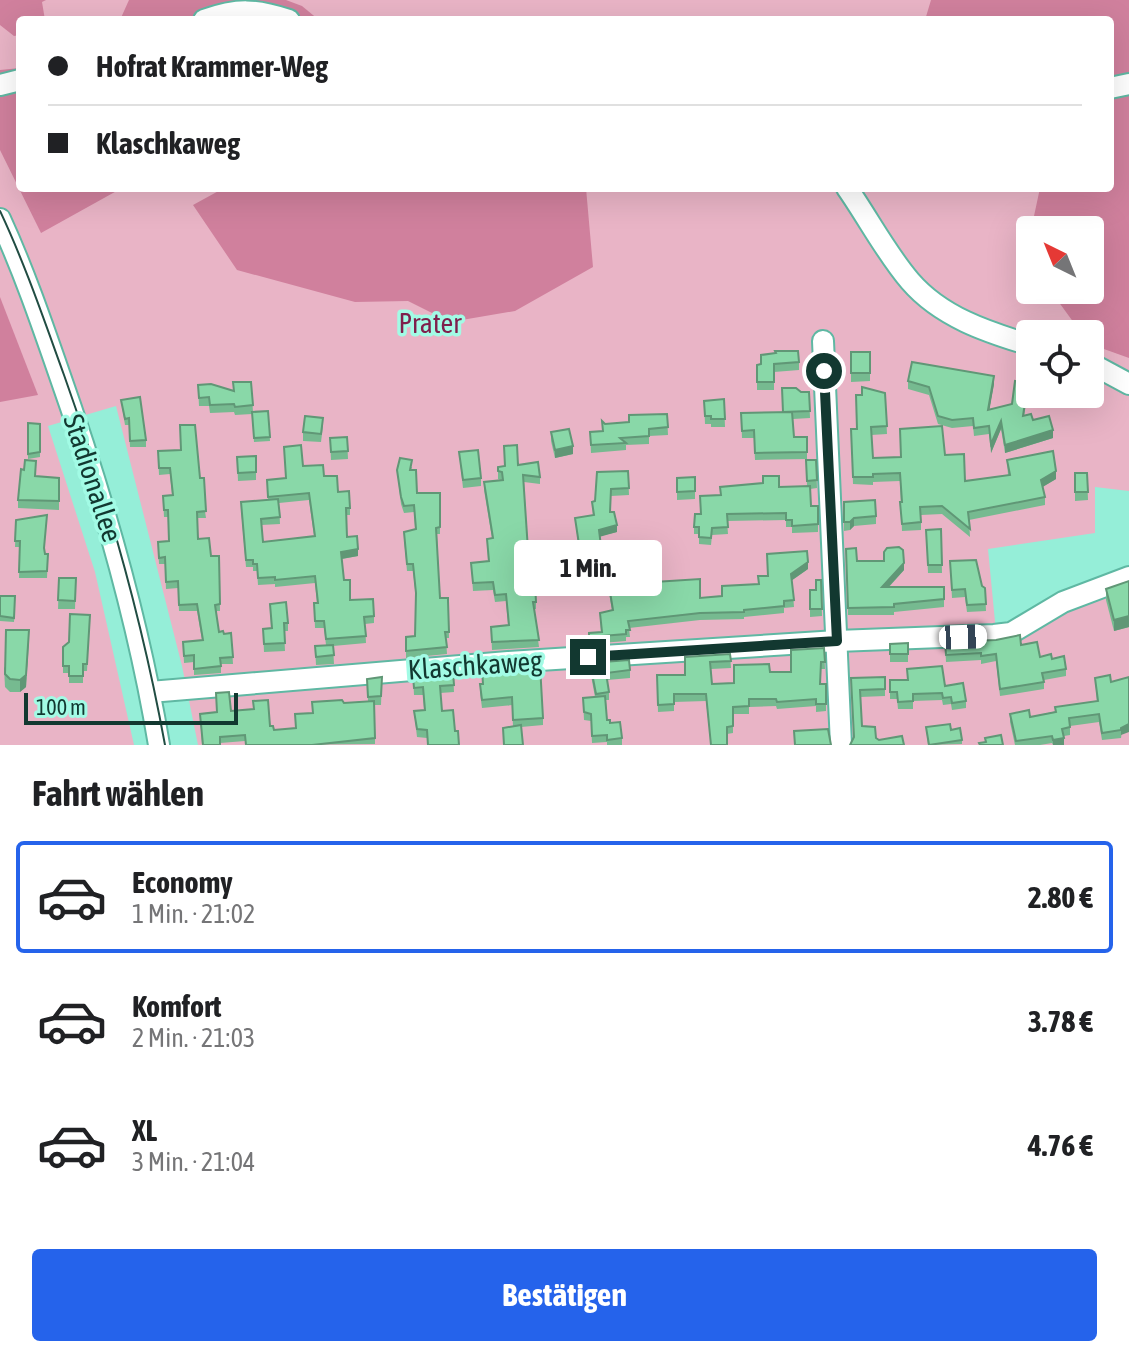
<!DOCTYPE html>
<html lang="de">
<meta charset="utf-8">
<style>
body{margin:0;font-family:"Asap Condensed",sans-serif;background:#f2f2f2;color:#202124;height:100vh;display:flex;flex-direction:column;font-size:30px;white-space:nowrap}
*{box-sizing:border-box;margin:0}
p{font-size:26px;color:#757577}
.icon{flex:none;width:44px;height:44px;fill:none;stroke:currentColor;stroke-width:2;stroke-linecap:round;stroke-linejoin:round}
.map{position:relative;height:745px;overflow:hidden}
.details{display:flex;flex-direction:column;background:#fff;flex:1}
.details>*{flex:none}
.banner{position:absolute;left:16px;top:16px;width:1098px;height:176px;border-radius:8px;box-shadow:0 8px 32px #0002;display:grid;align-content:center;height:176px;padding:0 32px;background:#fff}
.needle{width:52px;rotate:317deg}
.controls{position:absolute;left:1016px;top:216px;display:grid;gap:16px}
.controls a{display:grid;place-items:center;width:88px;height:88px;border-radius:8px;background:#fff;box-shadow:0 8px 32px #0002;font-size:40px}
.scale{position:absolute;left:24px;bottom:20px;width:214px;box-sizing:border-box;padding-left:8px;border:4px solid #123830;border-top:0;font-size:22px;line-height:28px;white-space:nowrap;color:#123830;-webkit-text-stroke:6px #a2fbe5;paint-order:stroke}
.end{position:absolute;width:36px;height:36px;margin:-18px;border:10px solid #123830;background:#fff;box-shadow:0 0 0 4px #fff}
.from{border-radius:50%}
.bubble{position:absolute;height:56px;border-radius:8px;background:#fff;box-shadow:0 8px 32px #0002;font-size:26px;font-weight:700;line-height:56px;text-align:center}
.car{position:absolute;width:24px;height:48px;margin:-24px -12px;border-radius:10px;box-shadow:0 0 6px 2px #0007;background:linear-gradient(#fff 24%,#345 0 40%,#fff 0 76%,#345 0 86%,#fff 0)}
.banner b{display:flex;align-items:center;gap:28px;height:76px;font-size:30px}
.banner b+b{border-top:2px solid #e0e0e0}
.banner i{width:20px;height:20px;background:#202124}
ul{padding:0;list-style:none}
li{display:flex;align-items:center;gap:24px;height:112px;margin:0 16px 12px;padding:0 16px;border:4px solid transparent;border-radius:8px}
li div{flex:1}
li b{display:block;font-size:30px}
li em{font-style:normal;font-weight:700}
li.current{border-color:#2563eb}
li>.icon{width:72px;height:72px;stroke-width:1.5}
h2{padding:0 32px;font-size:36px;line-height:96px}
.cta{display:flex;gap:16px;margin-top:auto;padding:16px 32px}
.cta a{flex:1;height:92px;border-radius:8px;background:#2563eb;color:#fff;font-size:32px;font-weight:700;line-height:92px;text-align:center}
.map>svg:first-child{display:block}
.green{fill:#e9b4c6;fill-rule:evenodd}
.forest{fill:#d0809d}
.lines{fill:none;stroke-linecap:round;stroke-linejoin:round}
.minor-casing{stroke:#5fb8a3;stroke-width:24}
.minor{stroke:#fff;stroke-width:20}
.tram{stroke:#214d43;stroke-width:2}
.wall{fill:#76ba90;fill-rule:evenodd}
.shaded-wall{fill:#609776}
.building{fill:#89d8a8;stroke:#609776;stroke-width:2}
.route{stroke:#123830;stroke-width:10}
.labels{text-anchor:middle;dominant-baseline:central;stroke-width:7;stroke-linejoin:round;paint-order:stroke}
.park-label{font-size:28px;fill:#7f204c;stroke:#a2fbe5}
.street-label{font-size:28px;fill:#123830;stroke:#a2fbe5}
</style>
<div class="map">
<svg width="1129" height="745" viewBox="0 0 1129 745">
<rect width="100%" height="100%" fill="#95eed8"/>
<path class="green" d="M0,0H1129V491L1095,487V533L988,549L996,632L1129,583V745H198L182,666L116,406L48,426L95,572L134,745H0ZM20,20H1110V188H20ZM1030,230H1090V290H1030ZM1030,334H1090V394H1030Z"/>
<g class="forest">
<path d="M0,0H46L42,2L45,20H20V35L14,36L0,25Z"/>
<path d="M129,0H286L302,6L319,20H120Z"/>
<path d="M931,0H1129V358L1090,344V334H1082L1050,290H1090V230H1031L1040,188H1110V20H925Z"/>
<path d="M20,68V188H122L41,233L0,150V70Z"/>
<path d="M224,188H586L593,267L515,311L450,322L408,301L355,302L237,270L193,205Z"/>
<path d="M0,297L38,395L0,402Z"/>
</g>
<g class="lines">
<g class="minor-casing">
<g id="minor">
<path d="M204,20C238,8 255,9 289,20"/>
<path d="M0,85L20,80"/>
<path d="M1110,88L1129,84"/>
<path d="M847,188C868,218 886,253 910,281C941,317 987,332 1030,345"/>
<path d="M0,219C23,269 41,321 59,373C102,495 138,618 159,745"/>
<path d="M823,341L841,745"/>
<path d="M1090,363L1129,384"/>
<path d="M150,692L508,662L837,641L994,635L1011,633L1063,602L1129,577"/>
</g>
</g>
<use href="#minor" class="minor"/>
<path class="tram" d="M0,211C25,264 44,320 64,375C107,496 142,619 165,745"/>
</g>
<g class="wall">
<path d="M851,352H870V381L851,382Z"/>
<path d="M761,355L799,362V370L774,372V390H757V365L761,364Z"/>
<path d="M908,381L994,384L989,410L1012,404L1028,392L1024,416L1033,420L1053,438L1005,453L1001,429L991,453L989,434L974,436L973,426L952,428L938,424L929,395L908,389Z"/>
<path d="M251,382L253,412L268,411L270,441L254,442L252,414L235,415L234,412L210,413L209,406H199L198,385L233,391Z"/>
<path d="M801,392H809L810,418L793,419L794,437H807V459L755,460L754,438H742L741,413L783,412Z"/>
<path d="M885,393L887,434L871,435L873,458L945,455L965,481L1008,475L1007,460L1056,479L1042,487L1045,497V505L969,520L970,537L942,514L921,515V530L902,531L900,481L873,482V485L853,484L851,429H857Z"/>
<path d="M724,399L725,427H711V424H705L704,401Z"/>
<path d="M121,400L146,440V447H130L129,425H125Z"/>
<path d="M667,414L668,435L649,436V444L626,445V450L591,453L590,432L602,431V421L605,424L629,422Z"/>
<path d="M28,423L40,424V457L28,459Z"/>
<path d="M323,426L321,442L303,441V432Z"/>
<path d="M551,432L573,454L555,458L551,441Z"/>
<path d="M347,437L348,459L331,460L330,438Z"/>
<path d="M158,451L200,478L206,518H197L198,539L211,556H219L220,611H216L219,632L224,634L231,633L233,664H221V673L194,675V662L184,663L183,642L202,640L197,611H179L178,588L166,589L165,564H159L158,542L169,541L168,517H164L163,496L172,495L170,474L159,475Z"/>
<path d="M459,452L481,478V486L463,488Z"/>
<path d="M237,457L256,472V480L238,481Z"/>
<path d="M806,460H816L817,488L810,489L811,506H818V532L792,533V527H786V520L727,521L728,534L712,535L711,545L699,544V534H694V527L701,514L720,495L779,487L807,486Z"/>
<path d="M518,465L540,477V484L524,482L529,565L536,602V609H534L539,647L492,650L491,627L508,625L506,601L495,602L493,590L473,591L471,563L488,561L487,539L492,538L484,490V482L502,480L498,479V467Z"/>
<path d="M303,466L324,476L338,492L350,508V515H346L347,537L358,556L342,559L344,580L350,600L374,616V623L365,624L366,643L333,646L334,664L316,665L315,646L326,645L324,628H315L314,603H317L315,583L275,587V584L258,585L257,571H253V567H246L241,509L268,500L267,480L286,478ZM309,500L314,536L263,542L261,525L280,524L279,503Z"/>
<path d="M412,467L411,470L417,493H440V534H437L440,598L448,601L449,638H446L447,654L406,658V637L415,636L416,599L413,571H407L404,539L415,529L414,512L404,513L401,504L397,470Z"/>
<path d="M628,471L629,495L611,496L610,512L617,532L600,536L602,554L610,558L620,579L647,581L700,598L722,596L758,584L768,576L808,569L792,580L794,607L784,608V613L744,617V619L700,620L629,628L630,637H626V641L589,644V633L601,632L600,613L612,610L609,593L590,595L588,574L591,573L589,556L580,558L575,518L593,516L592,502L595,501Z"/>
<path d="M1075,473H1087L1088,500L1075,501Z"/>
<path d="M35,476L59,478V510L18,508V500Z"/>
<path d="M695,477V499L677,500V478Z"/>
<path d="M844,502L876,516V524L854,526L850,530L844,531Z"/>
<path d="M16,520L45,550V554H48L47,578H19L20,547H15Z"/>
<path d="M941,529L942,573H928L926,530Z"/>
<path d="M846,549L857,561L904,570L889,587H944V607L894,612V615H848Z"/>
<path d="M950,561L985,588L986,611L967,612L965,597L952,598Z"/>
<path d="M59,578H76L75,609H58Z"/>
<path d="M821,580L822,616L810,617V590H816Z"/>
<path d="M1129,581V627L1114,631L1106,600V589Z"/>
<path d="M0,596H15L14,622L0,621Z"/>
<path d="M270,604L288,623V631H284L285,651L264,652L263,629L271,628Z"/>
<path d="M90,615L87,671H83V683H69V673H63V647L69,642Z"/>
<path d="M29,642L26,687L20,692H10L5,687L4,668Z"/>
<path d="M945,642L1021,645L1040,657L1052,659L1066,669V676L1044,680V689L1000,696L996,661L981,664V660L946,662Z"/>
<path d="M908,643V662H890V644Z"/>
<path d="M824,648L825,669H821L820,684H826V711L816,712V706L777,709L776,706L749,707V714H733V733L727,734V745H711L706,701L674,702V711L658,712L657,675H685V657L730,654L731,668L711,669L712,684L734,683L770,672H791Z"/>
<path d="M590,663L630,670V678L607,680L609,692V700H606L607,720L622,738V745H607V742L592,743L591,721L584,720L583,698L595,697L590,670Z"/>
<path d="M482,669L543,718V725L521,727L523,745H504L503,728L513,726L512,705L482,708L480,692V684H482Z"/>
<path d="M453,672L454,692L440,693L427,738L417,737L414,711L424,710L423,695H414L413,676Z"/>
<path d="M382,677L381,705H375V744L245,745V741L220,743V745H202L200,714L231,711L270,726L274,730L296,728L312,713L344,703L368,701L367,679Z"/>
<path d="M885,677V696L860,697L862,726L879,740L854,738L851,678Z"/>
<path d="M1129,677L1121,738L1102,740L1099,722L1070,726V735L1064,736V745H1053L1052,743L1040,745H1015L1010,722V714L1030,717L1097,702L1095,678L1111,682Z"/>
<path d="M890,680L945,686L966,701V708L952,710L951,704L943,705L942,700L913,701V709H898L897,699H890Z"/>
<path d="M926,727L951,730L962,740V744L928,745Z"/>
</g>
<g class="shaded-wall">
<path d="M994,376V384L988,418V410Z"/>
<path d="M1001,421V429L991,453V444Z"/>
<path d="M1053,430V438L1005,453V445Z"/>
<path d="M573,446V454L555,458V450Z"/>
<path d="M1056,471V479L1041,488V480Z"/>
<path d="M854,518V526L850,530V522Z"/>
<path d="M617,525V532L599,537V530Z"/>
<path d="M358,549V556L341,559V552Z"/>
<path d="M808,562V569L791,581V574Z"/>
<path d="M904,563V570L882,594V587Z"/>
<path d="M1129,616V627L1114,631V620Z"/>
<path d="M29,630L26,687L20,692V680Z"/>
<path d="M1129,724V732L1121,735V728Z"/>
<path d="M1064,738V745H1053V740Z"/>
</g>
<g class="building">
<path d="M775,351H798L799,362L774,364V382H757V365L761,364V355L776,353Z"/>
<rect x="851" y="352" width="19" height="21"/>
<path d="M912,362L994,376L988,410L1012,404L1015,381L1028,383L1023,416L1031,414L1033,420L1049,416L1053,430L1005,445L1001,421L991,444L989,426L974,428L973,418L952,420L938,416L929,387L908,381Z"/>
<path d="M233,382H251L253,405L235,407L234,404L210,405L209,397L199,398L198,385L211,384L234,391Z"/>
<path d="M862,387L885,393L887,426L871,427L873,458L901,457L900,429L942,426L945,455L964,454L965,481L1010,475L1007,460L1053,451L1056,471L1041,480L1045,497L968,512L970,529L942,506L920,507L921,522L902,524L900,502H902L900,473L873,474V477H853L851,429H857L856,395H862Z"/>
<path d="M782,388H796L801,392H809L810,411L783,412Z"/>
<path d="M140,397L146,440L130,441L129,418L125,419L121,400Z"/>
<path d="M724,399L725,419H711V416H705L704,401Z"/>
<path d="M268,411L270,437L254,438L252,412Z"/>
<path d="M792,412L794,437H807V452L755,453L754,430L742,431L741,413Z"/>
<path d="M667,414L668,427L649,429V436L620,438L626,443L591,445L590,432L603,431L602,421L605,424L629,422V415Z"/>
<path d="M305,416L323,418L321,434L303,432Z"/>
<path d="M28,423L40,424V452L28,454Z"/>
<path d="M180,425H195L200,478H204L206,511L197,512L198,539L209,538L211,556H219L220,604L215,605L219,632L223,631L224,634L231,633L233,657L220,658L221,666L194,669V655L184,656L183,642L203,640L197,604L179,605L178,581L166,582L165,557L159,558L158,542L169,541L168,510H164L163,496L173,495L170,468H159L158,451L181,450Z"/>
<path d="M569,429L573,446L555,450L551,432Z"/>
<path d="M347,437L348,451L331,452L330,438Z"/>
<path d="M301,445L303,466L323,465L324,476H337L338,492L349,491L350,508H346L347,537L357,536L358,549L341,552L344,580H350V600L373,599L374,616L364,617L366,636L326,639L324,621H315L314,603H318L315,576L275,580V577L258,578L257,564H253V560H246L241,502L278,499L280,517L261,519L263,542L315,536L309,493L268,497L267,480L286,478L284,447Z"/>
<path d="M517,445L518,465L538,462L540,477L523,475L529,565L534,564L536,602H533L539,640L492,642L491,627L509,625L506,594L495,595L493,582L473,583L471,563L489,561L487,539L493,538L484,482L503,480L502,472L498,471V467L505,466L504,446Z"/>
<path d="M478,450L481,478L463,480L459,452Z"/>
<path d="M256,456V472L238,473L237,457Z"/>
<path d="M400,458L412,460L410,470H416L417,493H440V527L436,528L440,598H448V601L449,632H445L447,647L406,651V637L415,636L416,593L413,564H407L404,532L416,529L414,505L404,506L401,497L397,470Z"/>
<path d="M25,460L36,461L35,476L59,478V501L18,500L21,469L24,470Z"/>
<path d="M806,460H816L817,480L807,481Z"/>
<path d="M628,471L629,488L611,489L610,512H614L617,525L599,530L602,554L609,553L610,558L616,557L620,579L647,576V581L654,582L700,579V598L722,596V586L759,584L758,576H768L767,554L807,551L808,562L791,574L794,600L784,601V606L744,610V612L700,613L628,621L630,630H626V634L589,637V633L602,632L600,613L613,610L609,586L590,588L588,574L592,573L589,549L580,551L575,518L594,515L592,502L595,501L597,472Z"/>
<path d="M1075,473H1087L1088,492H1075Z"/>
<path d="M763,476H779V487L810,486L811,506H818V524L792,526V520H786V513L727,514L728,527L712,528L711,538L699,537V527H694L695,514H701L700,496L721,495L720,487L763,483Z"/>
<path d="M695,477V491L677,492V478Z"/>
<path d="M875,500L876,516L854,518L850,522H844V502Z"/>
<path d="M47,515L44,548L45,554H48L47,571L19,572L20,541H15L16,520Z"/>
<path d="M941,529L942,565H928L926,530Z"/>
<path d="M899,547L903,550L904,563L882,587H944V599L894,604V607L848,608L846,549L856,548L857,561H884V552L887,548Z"/>
<path d="M976,560L982,586L985,588L986,604L967,605L965,589L952,590L950,561Z"/>
<path d="M59,578H76L75,601L58,600Z"/>
<path d="M816,580H821L822,609H810V590H816Z"/>
<path d="M1129,581V616L1114,620L1106,589Z"/>
<path d="M0,596H15L14,618L0,616Z"/>
<path d="M286,602L288,623H284L285,643L264,644L263,629L272,628L270,604Z"/>
<path d="M70,614L90,615L87,664H83V676H69V666H63V647L69,642Z"/>
<path d="M6,630H29L26,675L20,680L10,679L5,674Z"/>
<path d="M1020,635L1021,645L1037,642L1040,657L1051,654L1052,659L1064,656L1066,669L1042,673L1044,682L1000,689L996,654L981,656V653L946,655L945,642L996,640Z"/>
<path d="M908,643V654H890V644Z"/>
<path d="M333,645L334,655L316,657L315,646Z"/>
<path d="M824,648L825,662H821L820,684H826V704H816V699L777,702L776,699H749V706L733,707V726L727,727V745H711L706,694H674V704L658,705L657,675H685V657L730,654L731,661L710,662L712,684L734,683V665L769,664L770,672H791V650Z"/>
<path d="M629,660L630,670L606,673L609,692L596,694L590,663Z"/>
<path d="M540,665L543,718L513,720L512,697L482,700L480,684H483L482,669Z"/>
<path d="M942,666L945,686L963,683L966,701L952,703L951,697L943,698L942,693L913,694V701L898,702L897,692H890V680H908L907,669Z"/>
<path d="M453,672L454,685L440,686L442,711L453,710L455,731H458L459,745H428L427,730L417,729L414,711L425,710L423,687L414,688L413,676Z"/>
<path d="M1110,675L1111,682L1129,677V724L1121,728V730L1102,733L1099,714L1069,718L1070,727L1062,729L1064,738L1053,740L1052,736L1016,741L1010,714L1029,710L1030,717L1056,712L1055,707L1098,701L1095,678Z"/>
<path d="M382,677L381,696L368,697L367,679Z"/>
<path d="M885,677V689L860,690L862,726L875,727L876,738L879,740L902,736L904,745H850L854,737L851,678Z"/>
<path d="M229,692L231,711L254,709L253,701L268,700L270,726H273L274,730L296,728L295,714L313,713L312,702L342,700L344,703L374,701L375,738L312,745H246L245,735L220,737V745H203L200,714L217,712L216,693Z"/>
<path d="M605,696L607,720H610V723L620,722L622,738L607,740V735L592,736L591,714L584,712L583,698Z"/>
<path d="M950,724L951,730L960,728L962,740L929,745L926,727Z"/>
<path d="M521,725L523,745H504L503,728Z"/>
<path d="M828,729L831,745H795L794,731Z"/>
<path d="M1001,735L1003,745H980L979,743L986,742L985,738Z"/>
</g>
<g class="lines">
<path class="route" d="M588,657L837,641L824,371"/>
</g>
<g class="labels">
<g class="park-label">
<text x="430" y="323">Prater</text>
</g>
<g class="street-label">
<text transform="translate(93 478) rotate(72)">Stadionallee</text>
<text transform="translate(475 665) rotate(-4)">Klaschkaweg</text>
</g>
</g>
</svg>
<div class="controls">
<a><svg class="needle" viewBox="-14 -14 28 28"><path d="M0-13l5 13h-10z" fill="#e53935"/><path d="M0 13l5-13h-10z" fill="#757577"/></svg></a>
<a><svg class="icon" aria-label="locate" viewBox="0 0 24 24"><circle cx="12" cy="12" r="6"/><path d="M12 2v4M12 18v4M2 12h4M18 12h4"/></svg></a>
</div>
<div class="scale">100 m</div>
<i class="end from" style="left:824px;top:371px"></i>
<i class="end" style="left:588px;top:657px"></i>
<div class="bubble" style="left:514px;top:540px;width:148px">1 Min.</div>
<i class="car" style="left:963px;top:637px;rotate:88deg"></i>
<div class="banner">
<b><i class="from"></i>Hofrat Krammer-Weg</b>
<b><i></i>Klaschkaweg</b>
</div>
</div>
<section class="details">
<h2>Fahrt wählen</h2>
<ul>
<li class="current"><svg class="icon" aria-label="car" viewBox="0 0 24 24"><path d="M5 17H2v-5l4-1 3-4h7l3 4 3 1v5h-3M9 17h6M6 11h13"/><circle cx="7" cy="17" r="2"/><circle cx="17" cy="17" r="2"/></svg><div><b>Economy</b><p>1 Min. · 21:02</p></div><em>2.80 €</em></li>
<li><svg class="icon" aria-label="car" viewBox="0 0 24 24"><path d="M5 17H2v-5l4-1 3-4h7l3 4 3 1v5h-3M9 17h6M6 11h13"/><circle cx="7" cy="17" r="2"/><circle cx="17" cy="17" r="2"/></svg><div><b>Komfort</b><p>2 Min. · 21:03</p></div><em>3.78 €</em></li>
<li><svg class="icon" aria-label="car" viewBox="0 0 24 24"><path d="M5 17H2v-5l4-1 3-4h7l3 4 3 1v5h-3M9 17h6M6 11h13"/><circle cx="7" cy="17" r="2"/><circle cx="17" cy="17" r="2"/></svg><div><b>XL</b><p>3 Min. · 21:04</p></div><em>4.76 €</em></li>
</ul>
<div class="cta"><a>Bestätigen</a></div>
</section>
